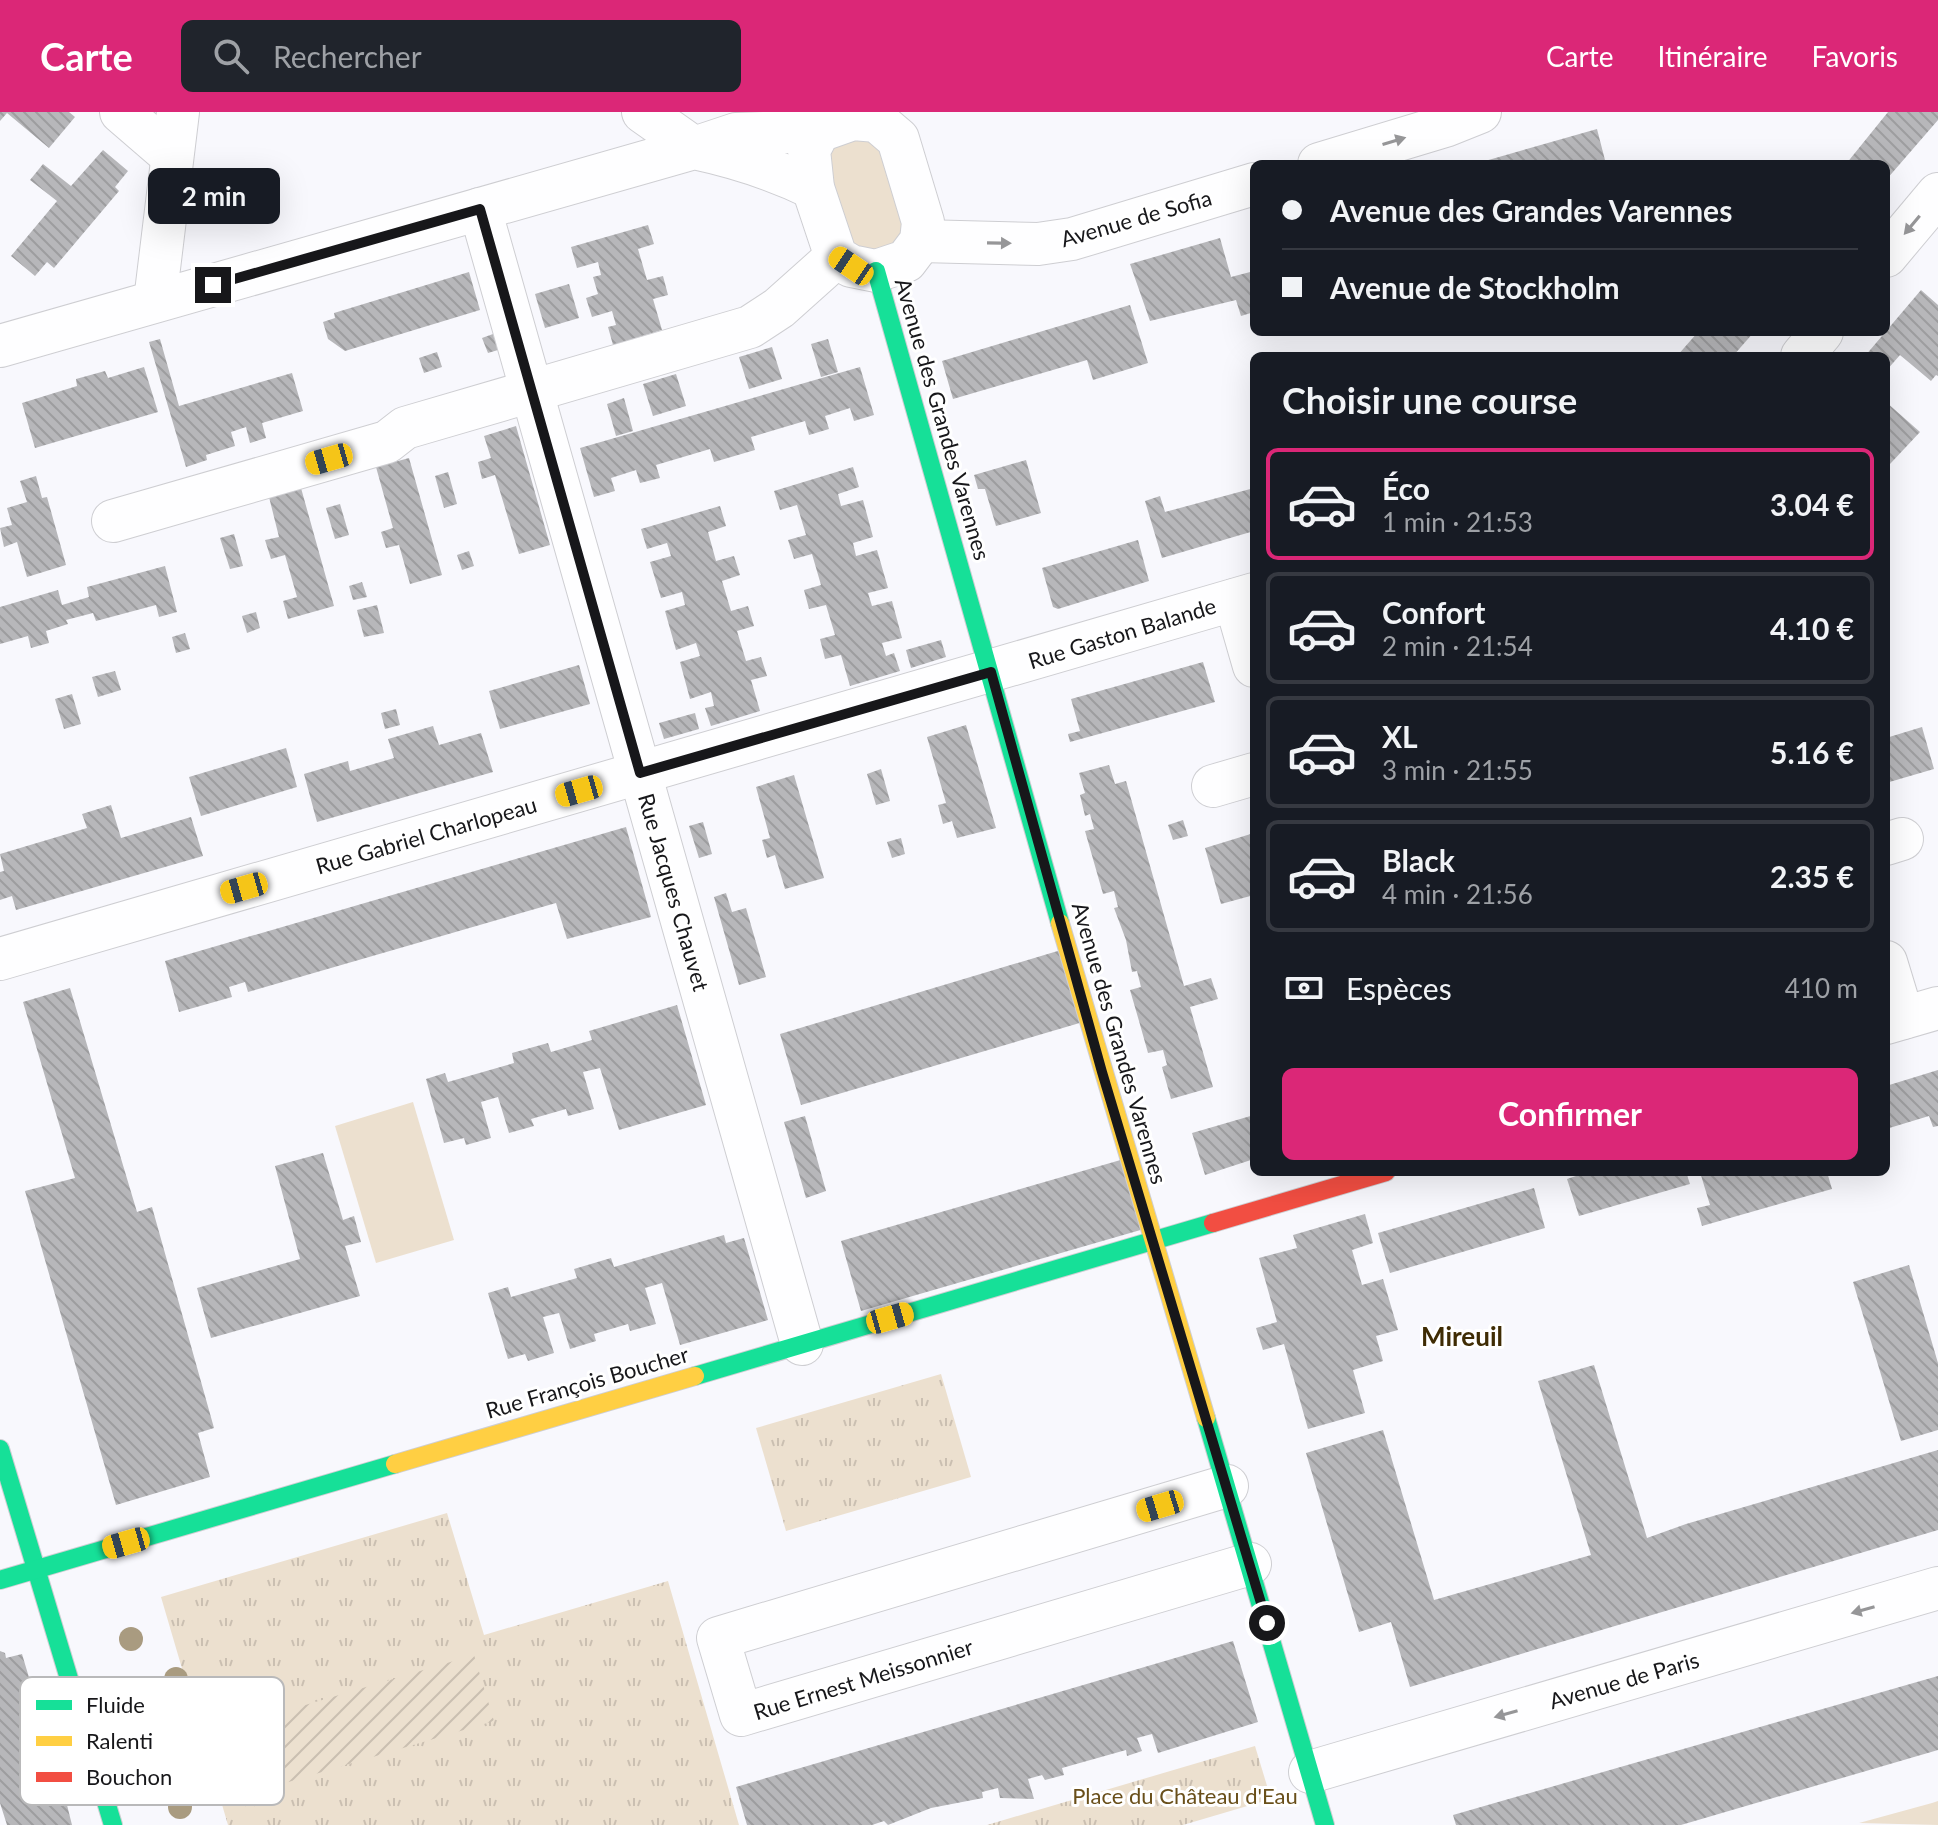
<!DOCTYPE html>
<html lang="fr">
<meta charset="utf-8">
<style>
body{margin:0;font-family:Lato,sans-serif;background:#20242c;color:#f1f3f6;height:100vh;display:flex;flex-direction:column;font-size:30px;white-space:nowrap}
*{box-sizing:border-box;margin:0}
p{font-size:26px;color:#9ea1a6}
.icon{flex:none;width:44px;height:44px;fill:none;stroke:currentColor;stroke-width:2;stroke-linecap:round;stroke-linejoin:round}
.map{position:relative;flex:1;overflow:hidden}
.sheet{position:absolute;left:1250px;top:240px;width:640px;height:824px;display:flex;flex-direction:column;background:#171b24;border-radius:12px;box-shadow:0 8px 32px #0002}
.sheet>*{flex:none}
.guide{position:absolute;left:1250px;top:48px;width:640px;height:176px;border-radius:12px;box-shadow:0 8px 32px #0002;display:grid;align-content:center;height:176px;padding:0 32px;background:#171b24}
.end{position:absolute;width:36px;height:36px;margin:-18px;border:10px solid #17171a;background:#fff;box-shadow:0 0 0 4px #fff}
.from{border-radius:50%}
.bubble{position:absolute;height:56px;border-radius:12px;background:#171b24;box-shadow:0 8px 32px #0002;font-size:26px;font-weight:700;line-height:56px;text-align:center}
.car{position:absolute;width:24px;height:48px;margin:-24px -12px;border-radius:10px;box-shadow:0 0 6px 2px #0007;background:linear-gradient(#f5c518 24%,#345 0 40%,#f5c518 0 76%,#345 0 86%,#f5c518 0)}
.guide b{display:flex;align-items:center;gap:28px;height:76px;font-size:30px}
.guide b+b{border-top:2px solid #363941}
.guide i{width:20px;height:20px;background:#f1f3f6}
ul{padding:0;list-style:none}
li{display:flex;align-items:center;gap:24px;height:112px;margin:0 16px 12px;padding:0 16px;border:4px solid #363941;border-radius:12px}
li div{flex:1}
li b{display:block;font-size:30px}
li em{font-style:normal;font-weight:700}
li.on{border-color:#db2777}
li>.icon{width:72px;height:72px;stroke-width:1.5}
h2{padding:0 32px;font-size:36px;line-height:96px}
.pay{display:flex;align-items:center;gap:20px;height:88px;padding:0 32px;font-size:30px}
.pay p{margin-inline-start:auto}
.button{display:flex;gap:16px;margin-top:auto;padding:16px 32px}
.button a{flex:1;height:92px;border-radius:12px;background:#db2777;color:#fff;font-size:32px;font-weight:700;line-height:92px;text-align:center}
header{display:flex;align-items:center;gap:48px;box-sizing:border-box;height:112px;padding:0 40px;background:#db2777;color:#fff}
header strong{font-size:38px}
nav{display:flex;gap:44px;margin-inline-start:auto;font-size:28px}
.search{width:560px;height:72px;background:#20242c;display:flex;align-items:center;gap:20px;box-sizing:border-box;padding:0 28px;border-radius:12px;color:#9ea1a6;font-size:30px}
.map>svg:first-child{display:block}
.grass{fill:#ece0cf}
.park{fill:url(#park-tufts)}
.garden{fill:url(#garden-furrows)}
.building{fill:url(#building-back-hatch)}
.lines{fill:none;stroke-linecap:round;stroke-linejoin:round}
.street-casing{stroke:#ceced2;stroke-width:44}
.fast-casing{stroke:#ceced2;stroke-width:20}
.slow-casing{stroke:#ceced2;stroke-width:20}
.jam-casing{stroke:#ceced2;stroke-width:20}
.street{stroke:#fefeff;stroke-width:42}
.fast{stroke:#16e098;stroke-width:18}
.slow{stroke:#ffcf43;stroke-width:18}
.jam{stroke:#f24e42;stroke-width:18}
.tree{fill:#a99b80}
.oneway{fill:#969698}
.route{stroke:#17171a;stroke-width:10}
.labels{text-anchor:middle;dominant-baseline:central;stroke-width:6;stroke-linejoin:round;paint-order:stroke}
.street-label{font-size:22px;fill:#17171a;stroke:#fff}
.park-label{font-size:22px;fill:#694f1a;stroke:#fff}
.quarter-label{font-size:26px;font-weight:bold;fill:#3f2c04;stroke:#fff}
.key{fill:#fff;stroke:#b9b9ba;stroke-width:2}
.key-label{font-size:22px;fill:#17171a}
</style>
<header>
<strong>Carte</strong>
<div class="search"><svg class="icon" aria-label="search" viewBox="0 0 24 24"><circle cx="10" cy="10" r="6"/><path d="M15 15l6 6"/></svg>Rechercher</div>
<nav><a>Carte</a><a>Itinéraire</a><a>Favoris</a></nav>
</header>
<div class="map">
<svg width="1938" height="1713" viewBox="0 0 1938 1713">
<defs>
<pattern id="park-tufts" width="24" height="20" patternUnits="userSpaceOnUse" patternTransform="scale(2)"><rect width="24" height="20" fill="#ece0cf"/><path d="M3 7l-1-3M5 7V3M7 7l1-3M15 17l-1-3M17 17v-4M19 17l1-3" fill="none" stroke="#cabfb1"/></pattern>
<pattern id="garden-furrows" width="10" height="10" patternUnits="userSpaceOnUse" patternTransform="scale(2)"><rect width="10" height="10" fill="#ece0cf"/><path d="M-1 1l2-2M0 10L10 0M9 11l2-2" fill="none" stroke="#cabfb1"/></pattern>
<pattern id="building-back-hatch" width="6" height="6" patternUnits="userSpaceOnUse" patternTransform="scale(2)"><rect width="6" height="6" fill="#b7b7ba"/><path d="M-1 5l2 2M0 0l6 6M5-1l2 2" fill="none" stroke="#9d9d9f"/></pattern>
</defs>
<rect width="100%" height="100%" fill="#f8f8fd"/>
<g class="grass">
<path d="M877,9L921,129L851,154L819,19Z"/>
<path d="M413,990L454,1128L376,1151L335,1014Z"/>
<path d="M1938,1689V1713L1859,1711L1932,1691Z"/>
</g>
<g class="park">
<path d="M941,1262L971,1365L786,1419L756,1316Z"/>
<path d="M447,1401L484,1523L668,1469L739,1713H228L161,1485Z"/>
<path d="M1255,1634L1271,1687L1183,1713H987Z"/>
</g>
<path class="garden" d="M474,1543L494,1609L221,1690L201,1624Z"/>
<g class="building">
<path d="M0,0H69L75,5L49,36L7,1L0,9Z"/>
<path d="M1888,0H1938V8L1886,68V52H1846Z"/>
<path d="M1597,17L1606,52H1478V51Z"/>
<path d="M103,38L128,59L115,75L119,79L54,156L47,150L35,164L11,144L57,89L30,68L43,52L71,74Z"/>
<path d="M648,113L654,132L638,137L647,168L663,164L668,183L653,187L662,218L613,233L608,215L616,213L612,199L592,205L586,186L598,182L593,165L601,163L598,150L577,156L571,135Z"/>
<path d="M1220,126L1231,165L1254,159V200L1241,204L1236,188L1150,209L1130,152Z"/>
<path d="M469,160L480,198L345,239L328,227L323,210L335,206L334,201Z"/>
<path d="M569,172L579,206L545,216L535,182Z"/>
<path d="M1921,178L1938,193V264L1936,263L1931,269L1900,243L1886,259V244H1865Z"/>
<path d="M1130,193L1148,251L1093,268L1087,248L953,287L942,249Z"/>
<path d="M1698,220H1754L1733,244H1677Z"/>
<path d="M493,222L498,238L488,241L482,226Z"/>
<path d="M160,227L179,294L292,261L303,299L262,311L266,326L250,331L246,315L231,320L235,334L206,343L207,348L186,355L149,230Z"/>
<path d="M828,227L838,260L821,265L811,232Z"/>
<path d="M772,235L782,267L749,277L739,245Z"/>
<path d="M437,240L442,255L424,261L419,246Z"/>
<path d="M144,255L158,300L35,336L22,291L77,274L76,267L105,259L108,266Z"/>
<path d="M860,255L874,303L854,309L850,296L825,304L829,317L809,323L805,309L751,325L755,338L714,350L710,337L656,353L660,366L640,371L636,358L611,366L615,379L594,385L580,336Z"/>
<path d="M676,262L686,294L653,304L643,272Z"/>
<path d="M624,286L633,319L616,324L607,292Z"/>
<path d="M1886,290L1920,320L1890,352L1886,348Z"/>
<path d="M516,314L550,433L519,442L495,363L482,367L478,350L491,346L484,324Z"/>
<path d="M409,346L442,463L410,472L399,433L386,436L381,420L393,416L376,355Z"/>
<path d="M1026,348L1041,401L996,414L985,377H978L974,363Z"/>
<path d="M853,355L859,375L838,382L841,394L863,388L873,425L853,431L856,444L877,438L888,476L868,481L872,494L892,489L902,526L882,531L886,544L894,541L900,559L850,574L841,543L825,547L820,527L835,523L826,493L809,497L804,478L821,473L812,442L794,447L788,428L806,423L797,393L780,398L774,379Z"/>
<path d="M448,360L457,392L444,396L435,364Z"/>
<path d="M36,364L42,386L47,385L66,453L27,465L17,430L4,435L0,416L12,413L7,396L27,390L20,369Z"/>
<path d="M301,376L334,494L288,507L283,489L297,485L285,443L271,447L265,428L279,425L269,385Z"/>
<path d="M1254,376V419L1162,446L1145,389L1160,384L1165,400Z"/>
<path d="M340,392L349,423L335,427L326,396Z"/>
<path d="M720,394L726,414L708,420L716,449L734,444L740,463L722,469L731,499L748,494L754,514L737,519L746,549L761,545L767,564L751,568L760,599L711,614L705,596L714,594L711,580L690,587L680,550L700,544L696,531L676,538L665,499L685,493L682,480L661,486L650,450L671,444L667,431L647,437L641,417Z"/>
<path d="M234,422L243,454L230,457L220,426Z"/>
<path d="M1138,428L1149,469L1058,497L1053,495L1042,456Z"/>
<path d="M469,439L474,454L462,458L457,443Z"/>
<path d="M165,454L177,500L159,505L156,493L96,509L93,501L66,508L68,512L46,519L49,531L31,536L28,524L0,532V495L58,478L62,493L89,485L87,475Z"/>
<path d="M362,470L367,485L353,488L349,474Z"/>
<path d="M377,493L384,521L364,525L357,498Z"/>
<path d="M256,500L260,516L247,521L242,504Z"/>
<path d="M185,521L190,537L176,541L172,525Z"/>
<path d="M941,528L946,545L911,556L906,538Z"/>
<path d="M1203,550L1215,590L1070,630L1068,622L1080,619L1071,587Z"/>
<path d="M579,553L590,592L500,617L489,579Z"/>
<path d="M115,559L121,578L98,585L92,565Z"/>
<path d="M72,582L81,612L64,617L55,587Z"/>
<path d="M396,597L400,613L385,617L381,601Z"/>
<path d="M695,601L699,617L664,627L659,611Z"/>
<path d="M966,613L996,716L957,726L952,709L943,712L938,693L946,691L927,625Z"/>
<path d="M433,614L439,633L481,621L493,660L317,710L304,662L348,649L350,659L394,646L388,627Z"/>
<path d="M1922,615L1934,657L1886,671V626Z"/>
<path d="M286,636L297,675L201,704L189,665Z"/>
<path d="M1109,653L1115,672L1126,669L1184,874L1211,866L1218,887L1190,895L1213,975L1171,987L1162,955L1167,953L1163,938L1148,941L1139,909L1130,878L1141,875L1137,859L1132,860L1126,828L1114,796L1118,795L1114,779L1103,782L1085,719L1094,717L1090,702L1085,704L1080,683L1085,681L1079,661Z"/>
<path d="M881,657L890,689L876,693L867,662Z"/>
<path d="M794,663L824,766L785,777L775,743L767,746L762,728L770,726L756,675Z"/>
<path d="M111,693L121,726L191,705L203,744L16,798L12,784L0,788V760L4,759L0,742L87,716L82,702Z"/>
<path d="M1183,708L1188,724L1173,728L1168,713Z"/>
<path d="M703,710L712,742L699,746L689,714Z"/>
<path d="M626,715L651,805L567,827L556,791L248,880L245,870L229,875L232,885L179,900L165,849Z"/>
<path d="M1254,721V783L1221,792L1205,736Z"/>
<path d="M901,726L905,742L892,746L887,730Z"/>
<path d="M726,781L732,800L746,796L766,865L739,873L714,785Z"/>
<path d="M1061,838L1083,910L801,993L780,922Z"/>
<path d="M70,876L137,1100L152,1095L214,1316L198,1321L210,1365L116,1393L25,1079L75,1066L23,890Z"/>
<path d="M677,893L706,993L619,1018L600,956L583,960L594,997L568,1004L566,997L531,1007L534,1014L509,1021L498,985L481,990L491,1026L466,1033L464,1026L444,1031L426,967L445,961L448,970L514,951L512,941L548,931L551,940L592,928L589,919Z"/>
<path d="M1938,958V1014L1933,1015L1929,1004L1886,1017V974Z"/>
<path d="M1254,1003V1047L1205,1063L1192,1021Z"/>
<path d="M805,1004L826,1079L806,1086L784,1010Z"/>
<path d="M323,1041L343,1108L354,1104L361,1130L345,1134L360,1184L211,1226L197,1176L300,1147L275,1054Z"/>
<path d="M1124,1047L1144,1117L861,1199L841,1129Z"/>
<path d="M1588,1060H1686L1690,1072L1579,1104L1567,1067Z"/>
<path d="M1700,1060H1827L1832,1077L1702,1114L1697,1096L1710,1093Z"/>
<path d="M1534,1076L1545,1116L1390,1161L1378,1121Z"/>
<path d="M1365,1102L1373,1131L1352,1138L1362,1173L1383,1167L1398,1218L1376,1224L1383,1249L1353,1258L1365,1301L1308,1317L1284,1232L1263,1238L1256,1216L1277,1210L1259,1146L1297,1136L1293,1123Z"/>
<path d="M724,1123L726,1131L744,1126L768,1208L680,1233L662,1171L645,1176L656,1212L630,1219L628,1212L594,1222L596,1229L570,1237L559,1201L543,1205L554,1241L528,1249L525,1242L508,1247L488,1181L508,1175L511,1185L577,1166L574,1157L611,1146L614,1155Z"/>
<path d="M1909,1153L1938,1251V1318L1901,1329L1853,1170Z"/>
<path d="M1594,1253L1647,1426L1686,1412L1938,1338V1418L1410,1575L1391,1510L1359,1520L1306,1341L1383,1318L1434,1488L1591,1443L1538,1269Z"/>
<path d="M1233,1529L1258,1610L1158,1641L1152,1622L1137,1626L1142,1639L1127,1644L1126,1638L1062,1656L1064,1663L1045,1668L1042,1663L1028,1667L1034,1687L1000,1686L998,1676L982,1680L983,1686L931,1696L888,1713L884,1709L872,1713H747L736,1675Z"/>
<path d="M0,1539L5,1541L6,1546L22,1542L55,1653L62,1651L72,1683L65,1685L72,1713H7L0,1691Z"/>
<path d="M1938,1564V1638L1681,1713H1456L1453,1703Z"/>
</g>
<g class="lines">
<g class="street-casing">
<g id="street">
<path d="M121,0L172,44"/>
<path d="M643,0L694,36L736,22L819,19"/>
<path d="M853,7L877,9L898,27L923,110L921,129L906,149L876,159L851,154L836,145L813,76L809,38L819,19Z"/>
<path d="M1319,52L1445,14L1480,0"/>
<path d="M480,97L802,1232"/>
<path d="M921,129L1038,132L1072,127L1254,72"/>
<path d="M1886,144L1938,82"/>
<path d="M155,189L178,0"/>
<path d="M0,234L694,36C736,45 774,57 813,76"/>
<path d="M1802,244L1822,220"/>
<path d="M113,409L387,330L405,316L750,215L779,196L836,145"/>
<path d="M1235,488L1254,554"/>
<path d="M1213,674L1254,662"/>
<path d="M1886,732L1902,727"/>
<path d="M0,847L1254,482"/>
<path d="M1886,850L1903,906"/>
<path d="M1886,911L1938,896"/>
<path d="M1227,1374L718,1526L741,1603L1250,1452"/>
<path d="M1310,1660L1938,1476"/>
</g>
</g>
<g class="fast-casing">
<g id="fast">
<path d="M876,159L1060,811"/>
<path d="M695,1264L1213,1111"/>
<path d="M1206,1306L1325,1713"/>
<path d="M0,1337L113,1713"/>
<path d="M0,1468L395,1352"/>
</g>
</g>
<g class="slow-casing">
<g id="slow">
<path d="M1060,811L1206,1306"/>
<path d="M395,1352L695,1264"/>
</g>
</g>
<g class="jam-casing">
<path id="jam" d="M1213,1111L1386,1060"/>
</g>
<use href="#street" class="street"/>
<use href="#fast" class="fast"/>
<use href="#slow" class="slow"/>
<use href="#jam" class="jam"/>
</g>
<g class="tree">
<circle cx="131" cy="1527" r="12"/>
<circle cx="176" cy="1567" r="12"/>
<circle cx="180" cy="1695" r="12"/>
</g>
<defs><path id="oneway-solid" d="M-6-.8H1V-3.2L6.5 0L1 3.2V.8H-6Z" transform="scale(2)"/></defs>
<g class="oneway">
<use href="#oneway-solid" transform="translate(1394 29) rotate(-17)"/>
<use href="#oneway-solid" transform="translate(1912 113) rotate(130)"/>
<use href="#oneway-solid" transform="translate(999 131) rotate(1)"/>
<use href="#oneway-solid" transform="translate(1863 1498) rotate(164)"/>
<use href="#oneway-solid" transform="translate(1506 1602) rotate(164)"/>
</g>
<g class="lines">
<path class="route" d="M213,173L480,97L640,661L991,560L1102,960L1267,1511"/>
</g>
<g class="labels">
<g class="street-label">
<text transform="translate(1136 106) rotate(-16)">Avenue de Sofia</text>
<text transform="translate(943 307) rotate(74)">Avenue des Grandes Varennes</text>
<text transform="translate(1122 521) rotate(-17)">Rue Gaston Balande</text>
<text transform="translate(426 723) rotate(-16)">Rue Gabriel Charlopeau</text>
<text transform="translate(674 780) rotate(74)">Rue Jacques Chauvet</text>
<text transform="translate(1120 931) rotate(74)">Avenue des Grandes Varennes</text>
<text transform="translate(587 1270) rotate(-16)">Rue François Boucher</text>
<text transform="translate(863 1567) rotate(-17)">Rue Ernest Meissonnier</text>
<text transform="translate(1624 1568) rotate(-16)">Avenue de Paris</text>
</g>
<g class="park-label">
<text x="1185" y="1683">Place du Château d'Eau</text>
</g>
<g class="quarter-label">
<text x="1462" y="1224">Mireuil</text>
</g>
</g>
<rect x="20" y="1565" width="264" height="128" rx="12" class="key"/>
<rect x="36" y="1588" width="36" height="10" fill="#16e098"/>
<rect x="36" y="1624" width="36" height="10" fill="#ffcf43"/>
<rect x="36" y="1660" width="36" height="10" fill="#f24e42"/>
<g class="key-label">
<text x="86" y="1601">Fluide</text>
<text x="86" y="1637">Ralenti</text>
<text x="86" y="1673">Bouchon</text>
</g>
</svg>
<i class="end from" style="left:1267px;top:1511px"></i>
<i class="end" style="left:213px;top:173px"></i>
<div class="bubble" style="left:148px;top:56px;width:132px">2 min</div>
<i class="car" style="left:851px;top:154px;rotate:304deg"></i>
<i class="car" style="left:329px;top:347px;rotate:254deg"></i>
<i class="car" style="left:579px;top:679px;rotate:254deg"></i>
<i class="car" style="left:244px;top:776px;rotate:254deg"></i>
<i class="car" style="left:890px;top:1206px;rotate:74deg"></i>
<i class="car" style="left:1160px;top:1394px;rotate:253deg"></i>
<i class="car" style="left:126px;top:1431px;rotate:254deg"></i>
<div class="guide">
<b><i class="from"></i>Avenue des Grandes Varennes</b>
<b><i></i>Avenue de Stockholm</b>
</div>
<section class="sheet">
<h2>Choisir une course</h2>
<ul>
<li class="on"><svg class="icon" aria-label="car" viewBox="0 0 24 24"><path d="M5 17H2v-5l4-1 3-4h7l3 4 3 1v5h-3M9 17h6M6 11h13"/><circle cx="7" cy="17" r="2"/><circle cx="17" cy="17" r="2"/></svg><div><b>Éco</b><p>1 min · 21:53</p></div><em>3.04 €</em></li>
<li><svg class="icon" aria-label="car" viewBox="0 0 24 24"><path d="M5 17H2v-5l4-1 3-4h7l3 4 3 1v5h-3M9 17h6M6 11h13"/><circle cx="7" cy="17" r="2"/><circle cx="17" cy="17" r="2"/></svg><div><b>Confort</b><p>2 min · 21:54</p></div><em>4.10 €</em></li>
<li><svg class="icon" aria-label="car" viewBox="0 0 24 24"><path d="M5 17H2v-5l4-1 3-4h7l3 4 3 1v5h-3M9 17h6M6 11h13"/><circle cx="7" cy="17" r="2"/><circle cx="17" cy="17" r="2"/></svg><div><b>XL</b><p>3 min · 21:55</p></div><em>5.16 €</em></li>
<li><svg class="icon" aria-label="car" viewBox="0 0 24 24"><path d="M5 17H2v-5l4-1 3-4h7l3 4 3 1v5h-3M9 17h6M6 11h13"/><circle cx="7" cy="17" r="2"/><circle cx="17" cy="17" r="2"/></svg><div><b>Black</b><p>4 min · 21:56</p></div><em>2.35 €</em></li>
</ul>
<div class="pay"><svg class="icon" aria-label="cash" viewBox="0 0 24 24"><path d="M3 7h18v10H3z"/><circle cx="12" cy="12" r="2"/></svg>Espèces<p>410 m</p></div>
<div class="button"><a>Confirmer</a></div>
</section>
</div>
